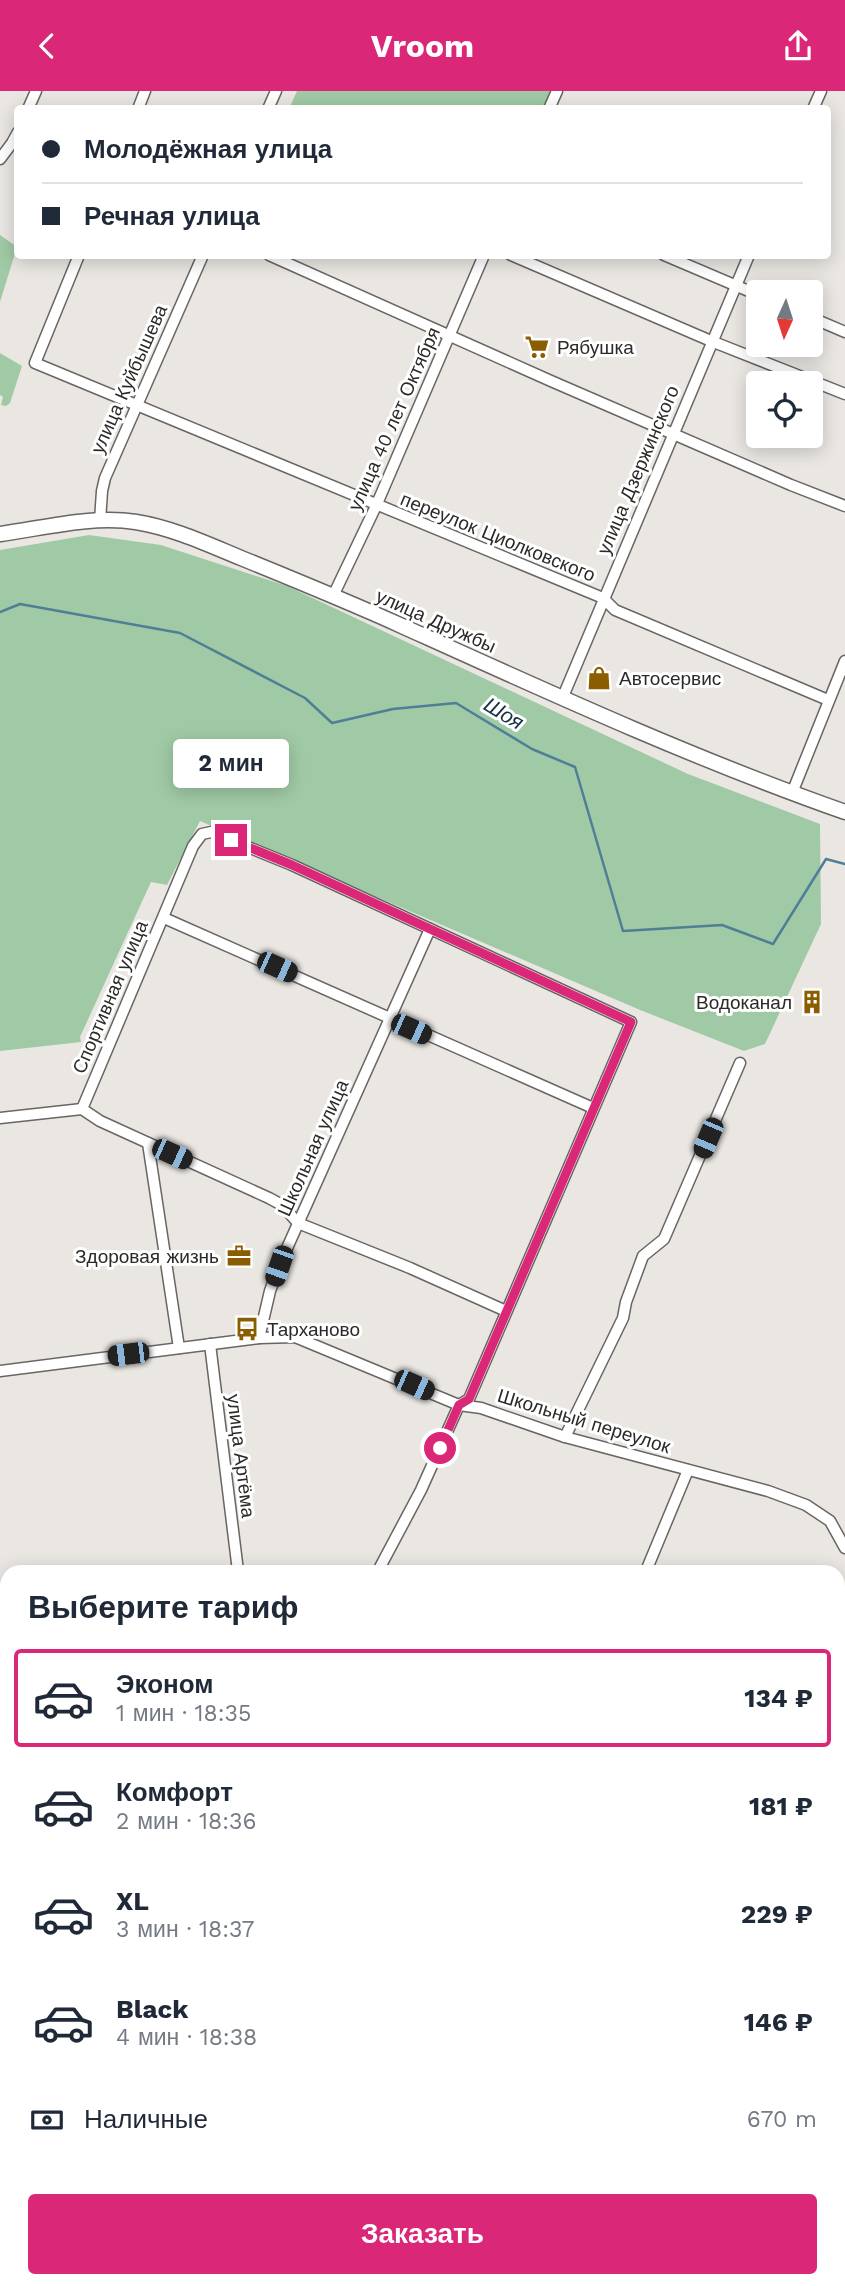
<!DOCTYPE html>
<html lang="ru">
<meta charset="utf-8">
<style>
body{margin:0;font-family:"Work Sans",sans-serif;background:#f6f6f7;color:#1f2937;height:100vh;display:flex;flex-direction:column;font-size:26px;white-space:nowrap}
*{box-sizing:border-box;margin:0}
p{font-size:23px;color:#747a83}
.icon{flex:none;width:38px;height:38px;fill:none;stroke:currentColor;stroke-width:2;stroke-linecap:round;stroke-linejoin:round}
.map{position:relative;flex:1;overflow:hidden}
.sheet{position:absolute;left:0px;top:1474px;width:845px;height:723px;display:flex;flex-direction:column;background:#fff;border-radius:21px 21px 0 0;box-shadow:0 4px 18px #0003}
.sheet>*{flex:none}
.top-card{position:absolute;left:14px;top:14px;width:817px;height:154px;border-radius:7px;box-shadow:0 4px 18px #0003;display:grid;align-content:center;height:154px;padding:0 28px;background:#fff}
.needle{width:46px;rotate:183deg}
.tools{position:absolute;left:746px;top:189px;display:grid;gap:14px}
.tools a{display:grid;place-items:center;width:77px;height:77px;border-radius:7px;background:#fff;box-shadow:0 4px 18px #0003;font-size:35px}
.end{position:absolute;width:32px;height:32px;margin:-16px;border:9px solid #db2777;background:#fff;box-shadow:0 0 0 4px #fff}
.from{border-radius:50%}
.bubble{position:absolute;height:49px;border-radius:7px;background:#fff;box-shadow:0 4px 18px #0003;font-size:23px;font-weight:700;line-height:49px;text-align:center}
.car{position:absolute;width:21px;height:42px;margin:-21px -10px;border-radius:9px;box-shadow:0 0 5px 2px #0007;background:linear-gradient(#222 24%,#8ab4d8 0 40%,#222 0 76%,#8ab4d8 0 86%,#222 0)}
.top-card b{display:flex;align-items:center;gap:24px;height:66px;font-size:26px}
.top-card b+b{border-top:2px solid #e0e1e3}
.top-card i{width:18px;height:18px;background:#1f2937}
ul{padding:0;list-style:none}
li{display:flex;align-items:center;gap:21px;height:98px;margin:0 14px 10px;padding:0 14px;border:4px solid transparent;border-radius:7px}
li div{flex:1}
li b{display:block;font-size:26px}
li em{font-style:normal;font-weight:700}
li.current{border-color:#db2777}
li>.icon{width:63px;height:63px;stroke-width:1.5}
h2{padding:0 28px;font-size:32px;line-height:84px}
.pay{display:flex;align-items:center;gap:18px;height:77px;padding:0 28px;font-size:26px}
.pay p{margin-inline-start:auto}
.cta{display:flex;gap:14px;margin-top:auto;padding:14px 28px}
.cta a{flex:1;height:80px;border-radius:7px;background:#db2777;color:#fff;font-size:28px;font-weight:700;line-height:80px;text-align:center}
header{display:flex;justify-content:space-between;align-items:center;height:91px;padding:0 28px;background:#db2777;color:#fff;font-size:32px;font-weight:700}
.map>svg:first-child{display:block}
.green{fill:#a0caa5}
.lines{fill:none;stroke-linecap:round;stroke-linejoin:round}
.stream{stroke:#4f7e97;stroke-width:2.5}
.minor-casing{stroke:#686562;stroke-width:13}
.major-casing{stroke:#686562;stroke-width:17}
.minor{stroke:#fff;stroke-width:10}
.major{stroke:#fff;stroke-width:14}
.route{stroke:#db2777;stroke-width:9}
.labels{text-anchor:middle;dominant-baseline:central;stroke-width:6;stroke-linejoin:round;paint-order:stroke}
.poi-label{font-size:19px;fill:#2b2a28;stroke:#fff;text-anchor:start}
.street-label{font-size:19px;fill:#2b2a28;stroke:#fff}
.water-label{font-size:21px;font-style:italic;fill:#123141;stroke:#fff}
</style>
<header><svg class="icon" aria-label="back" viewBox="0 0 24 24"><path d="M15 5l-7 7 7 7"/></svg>Vroom<svg class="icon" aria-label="share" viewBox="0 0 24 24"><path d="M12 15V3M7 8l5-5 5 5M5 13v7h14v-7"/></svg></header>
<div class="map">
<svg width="845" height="2195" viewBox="0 0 845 2195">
<rect width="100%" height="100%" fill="#eae7e3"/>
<g class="green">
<path d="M297,0H556L548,17L289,18Z"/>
<path d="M0,144L17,156L0,211Z"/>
<path d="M0,262L22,275L10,312L6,315L1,314L3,306L0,304Z"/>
<path d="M89,444L161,454L287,495L688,683L820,733L821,833L765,953L744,960L640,919L200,730L167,794L151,791L80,946L81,951L0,960V459Z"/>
</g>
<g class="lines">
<path class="stream" d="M0,521L20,513L180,542L305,607L332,632L393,618L456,612L532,658L575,676L623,840L722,834L773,853L826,768L845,773"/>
<g class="minor-casing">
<g id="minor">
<path d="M28,18L36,0"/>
<path d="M138,18L145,0"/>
<path d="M268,18L276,0"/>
<path d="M549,18L557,0"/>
<path d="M813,18L821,0"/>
<path d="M0,68L12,52L18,41"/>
<path d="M79,164L35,272L603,507L615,519L828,609"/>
<path d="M269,164L551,290L791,394L845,415"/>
<path d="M511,164L711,250L845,303"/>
<path d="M664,164L758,204"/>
<path d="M810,226L845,241"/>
<path d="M100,430L102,400L105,387L203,164"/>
<path d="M333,505L376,415L484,164"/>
<path d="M562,608L749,164"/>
<path d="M792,702L845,570"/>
<path d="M164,827L593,1017"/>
<path d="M82,1018L193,755L202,743L211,741L292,774L631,931L469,1308L459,1314L421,1399L378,1480"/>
<path d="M82,1018L100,1030L269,1107L282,1114L298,1132L410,1177L506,1220"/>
<path d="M0,1027L82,1018"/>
<path d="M148,1052L179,1257"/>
<path d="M259,1247L270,1200L279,1175L430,838"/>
<path d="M210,1253L238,1480"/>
<path d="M0,1280L259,1247L295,1246L459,1314L481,1317L565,1346L768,1400L806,1414L830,1430L845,1457"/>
<path d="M565,1346L623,1227L626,1211L643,1165L664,1148L740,972"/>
<path d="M646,1480L688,1379"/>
<path d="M0,1562L7,1561"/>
<path d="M838,1567L845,1556"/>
<path d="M0,1804L7,1803"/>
<path d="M838,1847L845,1840"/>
<path d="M0,2030L7,2029"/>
<path d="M838,2123L845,2114"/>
<path d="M326,2189L327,2195"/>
<path d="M599,2195L600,2189"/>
<path d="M784,2195L788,2189"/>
</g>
</g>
<g class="major-casing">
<path id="major" d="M0,443C44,437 93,424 136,431C173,437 207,453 241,467C295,489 349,511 402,535C548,601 694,668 845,721"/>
</g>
<use href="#minor" class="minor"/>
<use href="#major" class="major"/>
</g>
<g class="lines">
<path class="route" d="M231,749L292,774L631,931L469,1308L459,1314L440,1357"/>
</g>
<defs>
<g id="supermarket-bare" transform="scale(1.89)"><path d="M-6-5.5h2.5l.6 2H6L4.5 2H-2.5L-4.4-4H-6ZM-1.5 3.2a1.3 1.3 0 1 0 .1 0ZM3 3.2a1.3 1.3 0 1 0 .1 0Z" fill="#8a5d00" stroke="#fff" stroke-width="2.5" paint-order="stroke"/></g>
<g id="shop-bare" transform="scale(1.89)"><path d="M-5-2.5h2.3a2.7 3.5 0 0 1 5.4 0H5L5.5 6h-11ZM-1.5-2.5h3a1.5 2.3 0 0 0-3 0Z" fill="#8a5d00" stroke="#fff" stroke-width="2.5" paint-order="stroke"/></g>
<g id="building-bare" transform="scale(1.89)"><path d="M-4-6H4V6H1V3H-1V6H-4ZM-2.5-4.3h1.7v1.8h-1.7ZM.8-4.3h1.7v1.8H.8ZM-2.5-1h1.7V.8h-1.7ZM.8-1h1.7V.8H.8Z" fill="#8a5d00" stroke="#fff" stroke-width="2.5" paint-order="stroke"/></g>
<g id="office-bare" transform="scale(1.89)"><path d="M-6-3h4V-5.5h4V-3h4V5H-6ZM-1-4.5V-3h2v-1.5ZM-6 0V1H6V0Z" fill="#8a5d00" stroke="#fff" stroke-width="2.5" paint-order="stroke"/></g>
<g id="bus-bare" transform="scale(1.89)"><path d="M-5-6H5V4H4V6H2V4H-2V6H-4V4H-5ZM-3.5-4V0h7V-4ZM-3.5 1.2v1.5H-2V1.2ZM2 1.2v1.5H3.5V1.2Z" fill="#8a5d00" stroke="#fff" stroke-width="2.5" paint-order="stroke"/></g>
</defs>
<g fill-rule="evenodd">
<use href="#supermarket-bare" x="537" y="256"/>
<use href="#shop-bare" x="599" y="587"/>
<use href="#building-bare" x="812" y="911"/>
<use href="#office-bare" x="239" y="1165"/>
<use href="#bus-bare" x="247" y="1238"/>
</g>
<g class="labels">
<g class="poi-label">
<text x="557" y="256">Рябушка</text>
<text x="619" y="587">Автосервис</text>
<text x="792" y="911" text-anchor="end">Водоканал</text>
<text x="219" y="1165" text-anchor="end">Здоровая жизнь</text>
<text x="267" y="1238">Тарханово</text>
</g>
<g class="street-label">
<text transform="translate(129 288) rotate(-66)">улица Куйбышева</text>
<text transform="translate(394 328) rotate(-66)">улица 40 лет Октября</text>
<text transform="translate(638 379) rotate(-67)">улица Дзержинского</text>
<text transform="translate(498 446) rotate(22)">переулок Циолковского</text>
<text transform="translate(436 530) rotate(24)">улица Дружбы</text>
<text transform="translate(110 906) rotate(-67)">Спортивная улица</text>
<text transform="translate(313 1057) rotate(-66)">Школьная улица</text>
<text transform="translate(584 1330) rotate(17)">Школьный переулок</text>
<text transform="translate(241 1365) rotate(83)">улица Артёма</text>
</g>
<g class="water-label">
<text transform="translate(504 622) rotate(31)">Шоя</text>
</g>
</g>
</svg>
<div class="tools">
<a><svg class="needle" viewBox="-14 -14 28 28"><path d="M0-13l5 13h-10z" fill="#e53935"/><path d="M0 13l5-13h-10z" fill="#747a83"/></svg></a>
<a><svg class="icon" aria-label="locate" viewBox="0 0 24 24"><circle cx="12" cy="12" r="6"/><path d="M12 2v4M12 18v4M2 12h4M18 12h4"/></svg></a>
</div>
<i class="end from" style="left:440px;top:1357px"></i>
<i class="end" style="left:231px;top:749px"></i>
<div class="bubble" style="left:173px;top:648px;width:116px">2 мин</div>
<i class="car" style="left:277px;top:876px;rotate:114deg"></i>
<i class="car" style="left:411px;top:938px;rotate:114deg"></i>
<i class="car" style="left:708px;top:1047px;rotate:203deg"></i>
<i class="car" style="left:172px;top:1063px;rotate:114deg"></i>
<i class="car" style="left:279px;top:1175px;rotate:199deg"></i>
<i class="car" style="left:128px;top:1263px;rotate:263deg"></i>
<i class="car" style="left:414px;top:1294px;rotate:114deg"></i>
<div class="top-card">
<b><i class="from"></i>Молодёжная улица</b>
<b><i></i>Речная улица</b>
</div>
<section class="sheet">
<h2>Выберите тариф</h2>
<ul>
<li class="current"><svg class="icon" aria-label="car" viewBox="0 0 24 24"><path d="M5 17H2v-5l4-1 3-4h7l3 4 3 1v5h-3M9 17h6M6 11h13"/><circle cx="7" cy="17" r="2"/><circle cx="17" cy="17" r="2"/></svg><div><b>Эконом</b><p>1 мин · 18:35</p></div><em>134 ₽</em></li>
<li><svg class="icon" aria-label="car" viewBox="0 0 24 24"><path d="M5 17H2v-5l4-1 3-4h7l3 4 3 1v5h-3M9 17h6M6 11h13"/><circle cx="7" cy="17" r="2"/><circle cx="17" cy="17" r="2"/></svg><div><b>Комфорт</b><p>2 мин · 18:36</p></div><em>181 ₽</em></li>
<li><svg class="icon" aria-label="car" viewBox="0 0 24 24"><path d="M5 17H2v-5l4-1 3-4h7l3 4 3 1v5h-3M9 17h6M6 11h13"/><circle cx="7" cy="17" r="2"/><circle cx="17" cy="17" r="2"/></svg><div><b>XL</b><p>3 мин · 18:37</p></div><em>229 ₽</em></li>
<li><svg class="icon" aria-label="car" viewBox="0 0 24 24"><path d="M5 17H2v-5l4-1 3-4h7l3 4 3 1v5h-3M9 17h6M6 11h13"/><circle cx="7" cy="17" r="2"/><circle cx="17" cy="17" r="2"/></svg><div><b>Black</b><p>4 мин · 18:38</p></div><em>146 ₽</em></li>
</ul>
<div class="pay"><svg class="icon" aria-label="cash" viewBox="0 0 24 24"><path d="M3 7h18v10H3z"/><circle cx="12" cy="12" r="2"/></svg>Наличные<p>670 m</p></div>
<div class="cta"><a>Заказать</a></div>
</section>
</div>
